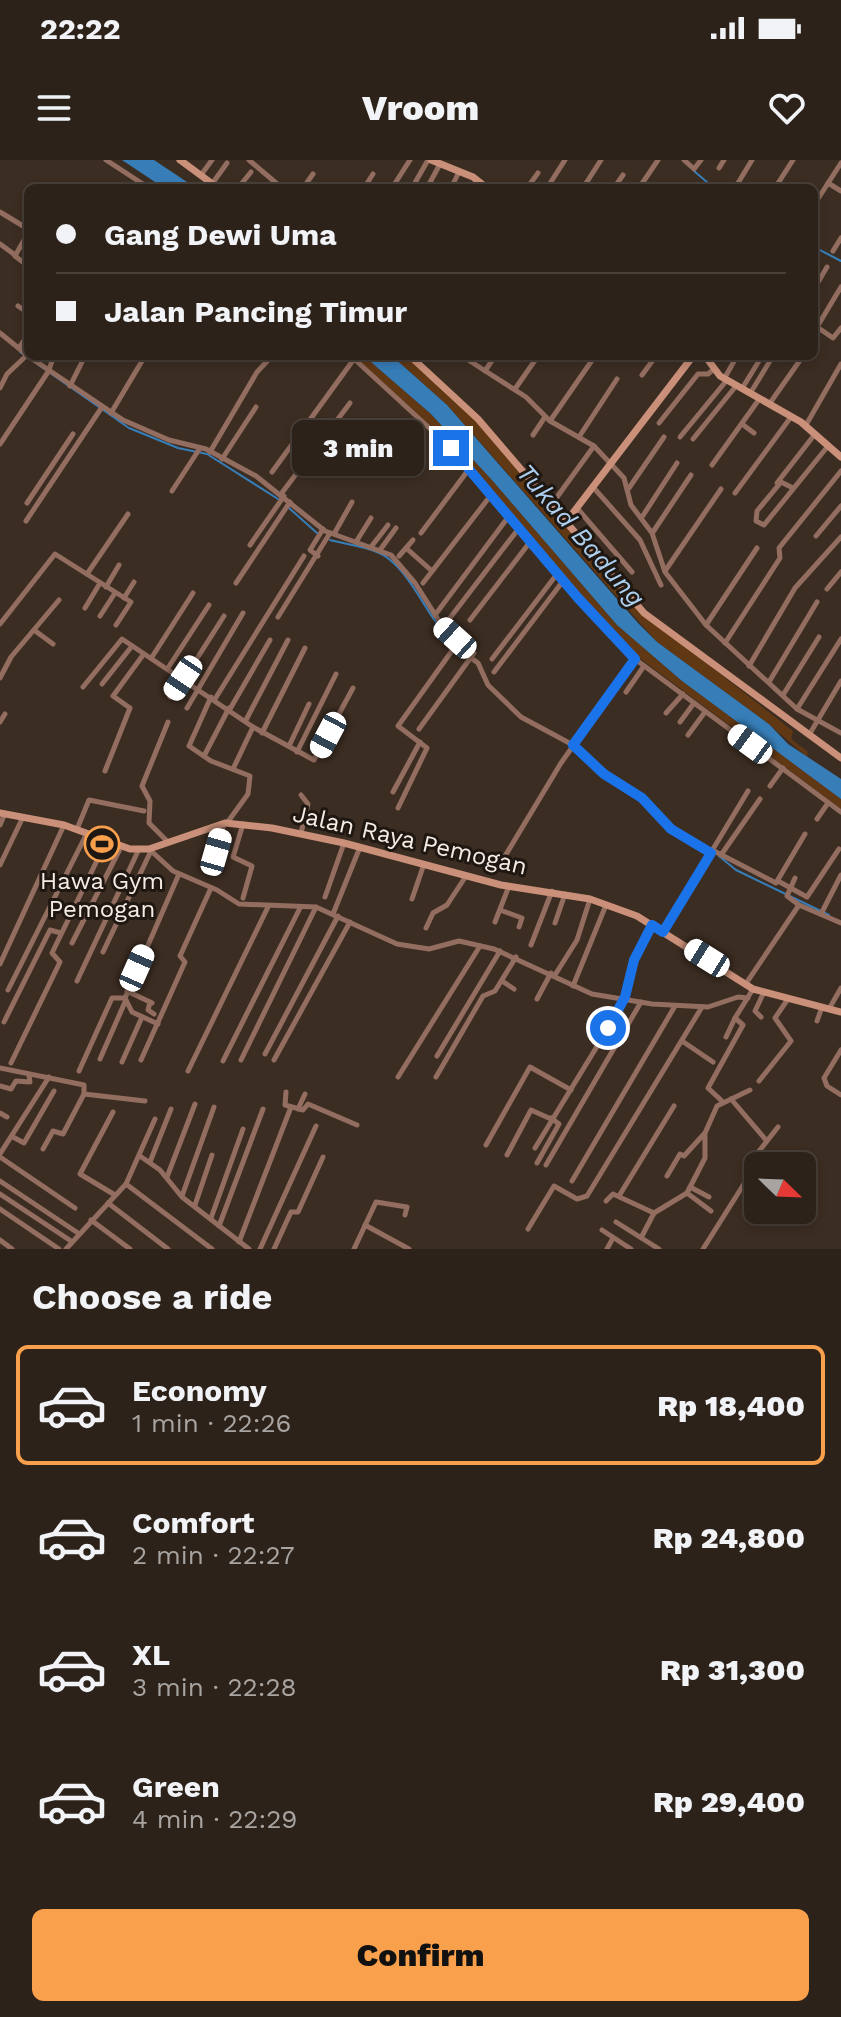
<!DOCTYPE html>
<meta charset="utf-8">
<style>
body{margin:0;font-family:"Work Sans",sans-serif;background:#392f27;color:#f1f3f6;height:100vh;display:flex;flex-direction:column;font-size:30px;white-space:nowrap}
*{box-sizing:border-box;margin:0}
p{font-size:26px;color:#a7a4a2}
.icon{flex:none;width:44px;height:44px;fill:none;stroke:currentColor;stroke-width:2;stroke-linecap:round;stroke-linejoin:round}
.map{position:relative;height:1089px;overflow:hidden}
.details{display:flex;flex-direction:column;background:#2d221a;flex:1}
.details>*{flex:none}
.hud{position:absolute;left:24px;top:24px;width:794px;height:176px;border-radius:12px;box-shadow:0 4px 12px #0003,0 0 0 2px #483f39;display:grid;align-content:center;height:176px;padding:0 32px;background:#2d221a}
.needle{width:52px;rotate:113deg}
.controls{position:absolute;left:744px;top:992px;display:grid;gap:16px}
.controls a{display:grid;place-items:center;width:72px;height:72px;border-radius:12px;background:#2d221a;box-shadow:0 4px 12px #0003,0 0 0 2px #483f39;font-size:40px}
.end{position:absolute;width:36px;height:36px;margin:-18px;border:10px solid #1a73e8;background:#fff;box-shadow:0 0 0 4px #fff}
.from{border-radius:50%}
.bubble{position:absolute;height:56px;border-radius:12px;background:#2d221a;box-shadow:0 4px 12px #0003,0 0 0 2px #483f39;font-size:26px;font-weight:800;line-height:56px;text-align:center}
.car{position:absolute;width:24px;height:48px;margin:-24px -12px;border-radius:10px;box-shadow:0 0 6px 2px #0007;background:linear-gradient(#fff 24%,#345 0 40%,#fff 0 76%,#345 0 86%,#fff 0)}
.hud b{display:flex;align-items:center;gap:28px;height:76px;font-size:30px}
.hud b+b{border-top:2px solid #483f39}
.hud i{width:20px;height:20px;background:#f1f3f6}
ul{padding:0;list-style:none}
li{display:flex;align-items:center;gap:24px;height:120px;margin:0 16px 12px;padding:0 16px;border:4px solid transparent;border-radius:12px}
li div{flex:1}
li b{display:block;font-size:30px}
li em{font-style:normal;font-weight:800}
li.active{border-color:#f9a04d}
li>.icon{width:72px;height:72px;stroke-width:1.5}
h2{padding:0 32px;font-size:36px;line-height:96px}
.cta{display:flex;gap:16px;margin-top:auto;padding:16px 32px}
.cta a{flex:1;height:92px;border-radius:12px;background:#f9a04d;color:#111;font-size:32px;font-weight:800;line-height:92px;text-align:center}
.status{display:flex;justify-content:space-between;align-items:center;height:56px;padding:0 40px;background:#2d221a;direction:ltr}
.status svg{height:22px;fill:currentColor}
header{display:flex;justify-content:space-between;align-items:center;height:104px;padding:0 32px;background:#2d221a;font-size:36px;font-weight:800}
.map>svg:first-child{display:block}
.green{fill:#613814}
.water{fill:#377eb9}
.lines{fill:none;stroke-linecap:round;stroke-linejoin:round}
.stream{stroke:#377eb9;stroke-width:2}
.street{stroke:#936e60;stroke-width:5}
.secondary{stroke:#ca9079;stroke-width:7}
.route{stroke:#1a73e8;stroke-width:10}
.labels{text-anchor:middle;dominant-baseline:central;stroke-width:6;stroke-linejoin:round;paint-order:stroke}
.street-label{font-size:24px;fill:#f6ece5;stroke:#1e1712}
.poi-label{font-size:24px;fill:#f6ece5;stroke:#1e1712}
.water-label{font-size:26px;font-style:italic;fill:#aed0f0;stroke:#1e1712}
</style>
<div class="status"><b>22:22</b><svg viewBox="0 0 49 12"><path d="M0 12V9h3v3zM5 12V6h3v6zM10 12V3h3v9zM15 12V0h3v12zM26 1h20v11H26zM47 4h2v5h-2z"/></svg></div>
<header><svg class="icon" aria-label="menu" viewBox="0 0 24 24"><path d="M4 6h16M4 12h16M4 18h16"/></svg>Vroom<svg class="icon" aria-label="heart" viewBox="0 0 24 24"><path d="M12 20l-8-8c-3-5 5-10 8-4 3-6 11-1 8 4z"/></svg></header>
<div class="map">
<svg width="841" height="1089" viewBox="0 0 841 1089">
<rect width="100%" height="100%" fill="#3c2d22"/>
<g class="green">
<path d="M354,196H364L431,254L491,319L617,465L682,521L819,622L841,639V649L629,490L454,287Z"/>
<path d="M392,196H406L469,253L636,448L793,571L791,579L808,592L807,597L770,565L657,482L447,245Z"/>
</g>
<g class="water">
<path d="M122,0H154L196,28H164Z"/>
<path d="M364,196H392L447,245L638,463L657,482L770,565L788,584L841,619V639L682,521L617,465L491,319L431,254Z"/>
</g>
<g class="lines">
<g class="stream">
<path d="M694,11L714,28"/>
<path d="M814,87L841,101"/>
<path d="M20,192L129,268L178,288L207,294L278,339"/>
<path d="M289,348L317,373"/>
<path d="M330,380C348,385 374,387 389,399C417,422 427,459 454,482"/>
<path d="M459,486L470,495"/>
<path d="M606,612L631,628"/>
<path d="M719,696L736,710L829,755"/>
</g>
<g class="street">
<path d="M106,0L149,28"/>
<path d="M249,0L282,28"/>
<path d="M684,0L694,9L701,0"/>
<path d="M719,8L724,0"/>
<path d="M201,15L212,0"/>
<path d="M828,23L841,31"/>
<path d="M212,24L227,3"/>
<path d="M238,28L251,12"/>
<path d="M303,28L313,14"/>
<path d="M364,28L373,14"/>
<path d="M392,28L410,0"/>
<path d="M412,28L428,0"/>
<path d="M427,28L440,4"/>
<path d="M451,28L459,12"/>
<path d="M527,28L538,13"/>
<path d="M547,28L565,0"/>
<path d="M583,28L601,0"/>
<path d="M614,28L623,15"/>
<path d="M639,28L658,0"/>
<path d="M735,28L752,0"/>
<path d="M775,28L793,0"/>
<path d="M814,45L841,3"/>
<path d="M0,52L28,69"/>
<path d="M28,73L15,96L28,106"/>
<path d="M0,84L15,95"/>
<path d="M833,91L841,78"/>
<path d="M841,127L817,167L833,178L841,168"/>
<path d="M814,129L827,107"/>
<path d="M18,146L28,153"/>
<path d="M0,173L27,195"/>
<path d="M19,188L28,174"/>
<path d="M28,196L123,260L169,280L206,289L256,316L325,371L391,395L415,423L443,467L474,493L419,569"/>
<path d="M351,196L451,288L592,454L635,499L841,652"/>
<path d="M462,196L526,237L550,261L594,286L624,318L631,345L652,373L665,412L706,465L797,549L841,573"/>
<path d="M485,211L495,196"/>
<path d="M642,215L656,196"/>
<path d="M724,219L737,196"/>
<path d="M70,226L85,196"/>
<path d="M743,227L762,196"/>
<path d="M0,228L7,214L27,195"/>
<path d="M515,229L538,196"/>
<path d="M751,232L773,196"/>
<path d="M770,243L803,196"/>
<path d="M111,253L145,196"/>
<path d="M550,261L595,196"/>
<path d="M659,263L698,214H708L714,209"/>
<path d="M742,264L754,273"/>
<path d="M806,265L841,204"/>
<path d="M533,275L545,257"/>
<path d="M579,277L617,219"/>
<path d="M680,277L727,220"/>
<path d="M693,279L736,226"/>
<path d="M0,284L48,212L54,196"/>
<path d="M210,292L257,212L272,196"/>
<path d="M222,299L256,247"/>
<path d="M712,305L760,238"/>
<path d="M272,312L354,199"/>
<path d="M777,323L815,274"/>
<path d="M593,327L640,380L661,425"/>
<path d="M629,328L664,277"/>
<path d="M793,328L781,322L757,351L756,361L764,365L828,286"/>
<path d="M172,331L200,288"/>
<path d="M735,333L791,257"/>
<path d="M281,334L350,243"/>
<path d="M27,343L73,274"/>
<path d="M552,344L594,286"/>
<path d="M577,348L632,412"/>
<path d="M642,357L677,303"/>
<path d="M26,361L102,247"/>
<path d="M653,372L691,315"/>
<path d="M421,373L469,309"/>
<path d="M334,374L352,342"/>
<path d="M816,376L841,346"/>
<path d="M356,382L371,358"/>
<path d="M250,385L284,336"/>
<path d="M371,387L388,365"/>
<path d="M406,388L432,411"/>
<path d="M380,390L396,368"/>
<path d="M318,396L310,390L323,369"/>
<path d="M399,396L413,380"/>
<path d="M665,411L721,329"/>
<path d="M87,414L128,354"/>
<path d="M236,423L290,342"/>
<path d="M423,423L491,335"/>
<path d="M106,427L119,405"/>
<path d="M827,429L841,412"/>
<path d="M124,438L134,422"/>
<path d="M85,448L100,423"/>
<path d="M435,455L509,356"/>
<path d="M100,456L115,433"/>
<path d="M278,457L330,373"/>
<path d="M470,460L530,382"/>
<path d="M0,464L55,394L131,442L116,465"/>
<path d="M706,465L757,388"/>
<path d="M443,467L519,368"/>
<path d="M34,470L53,484"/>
<path d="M725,483L780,398L779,388L841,311"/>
<path d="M152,497L193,433"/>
<path d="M471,498L478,503L488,525L521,557L573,585L604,614L642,638L671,669L711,693"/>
<path d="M492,499L557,414"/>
<path d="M749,506L795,428L841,377"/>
<path d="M168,508L209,445"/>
<path d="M494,512L563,421"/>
<path d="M0,518L11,497L59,440"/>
<path d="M184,519L224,456"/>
<path d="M769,522L817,442"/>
<path d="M102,524L132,486"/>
<path d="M83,527L122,479L253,567L314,600L353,528"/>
<path d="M626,532L644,506"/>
<path d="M783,535L819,477"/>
<path d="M170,537L183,518"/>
<path d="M211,537L189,586L211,601L250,616L248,634L227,663"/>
<path d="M215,539L304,396"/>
<path d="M187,548L243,453"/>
<path d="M230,549L270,480"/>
<path d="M797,549L841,479"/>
<path d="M666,553L683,534"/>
<path d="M246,560L288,480"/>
<path d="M0,562L5,554"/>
<path d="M168,562L142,626L150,641L149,663L168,682"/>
<path d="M680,562L694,543"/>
<path d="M262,573L305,488"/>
<path d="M688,575L705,552"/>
<path d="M809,575L841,521"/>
<path d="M289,586L309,544"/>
<path d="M297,592L336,514"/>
<path d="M204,596L229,548"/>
<path d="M233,609L253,567"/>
<path d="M105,611L130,548L113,536L143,495"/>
<path d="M770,626L783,608"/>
<path d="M393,632L420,582"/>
<path d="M398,648L427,588L398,566L459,481"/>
<path d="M817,659L828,643"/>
<path d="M243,664L233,697L252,706L243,738"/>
<path d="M0,665L5,653"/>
<path d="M77,669L89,640L144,651"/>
<path d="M301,673L308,644L301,635"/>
<path d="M149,689L173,711L217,730L239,744L316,747L397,784L429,789L459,781L494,789L592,834L652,844L708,847L738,837L748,838"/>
<path d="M714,691L776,723L805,674"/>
<path d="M216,692L224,664"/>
<path d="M721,695L760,639"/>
<path d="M502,701L561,603L635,499"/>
<path d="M0,705L23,657"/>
<path d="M795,718L787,736L799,745L841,763"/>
<path d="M778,721L807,737L839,689"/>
<path d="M325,737L344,683"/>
<path d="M412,739L424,704"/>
<path d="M500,750L522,758L519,767"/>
<path d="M333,754L360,687"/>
<path d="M821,754L841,715"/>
<path d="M495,762L509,726"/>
<path d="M555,763L565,734"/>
<path d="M426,768L433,753L447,745L466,716"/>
<path d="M663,772L748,631"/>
<path d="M72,783L121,687"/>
<path d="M531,785L552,731"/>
<path d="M103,792L150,693"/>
<path d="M0,804L64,665"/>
<path d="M555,815L577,780L590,739"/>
<path d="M77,821L139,689"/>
<path d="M502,821L514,829"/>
<path d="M745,825L799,745"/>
<path d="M573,826L606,745"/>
<path d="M8,830L87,673"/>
<path d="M127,831L152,843"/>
<path d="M537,839L551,813"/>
<path d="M150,842L148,850L154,854"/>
<path d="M829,849L841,828"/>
<path d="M761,857L755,851L764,832"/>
<path d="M817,861L822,847"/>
<path d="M4,862L50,770L61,773"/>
<path d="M158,864L132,852L125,838L179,714"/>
<path d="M726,877L735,858"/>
<path d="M682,881L713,902"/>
<path d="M841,890L824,918L827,926L841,935"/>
<path d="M265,894L338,756"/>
<path d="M437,896L500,791"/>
<path d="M100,899L125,842"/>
<path d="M141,900L185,802L180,796L211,728"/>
<path d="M241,900L316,747"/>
<path d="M274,900L350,762"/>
<path d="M223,901L300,748"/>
<path d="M122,902L142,857"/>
<path d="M11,903L60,802L52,793L106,682"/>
<path d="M0,908L84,925V934L63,974L53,971L43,989"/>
<path d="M79,911L112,838H125"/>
<path d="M188,911L268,747"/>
<path d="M398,917L480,786"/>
<path d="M436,917L483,836L495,831L516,797"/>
<path d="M759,921L791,881L775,858L788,839"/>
<path d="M0,926L11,929L16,921L30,922L29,915"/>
<path d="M286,932L285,945L303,950L308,944L357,965"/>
<path d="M84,934L145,941"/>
<path d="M731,939L766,980"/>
<path d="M723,942L708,928L743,865L735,858L753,829"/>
<path d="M298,949L305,934"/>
<path d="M113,952L80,1014L115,1035"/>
<path d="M0,953L7,957"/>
<path d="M13,977L24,983L54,931"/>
<path d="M486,985L530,907L571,930"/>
<path d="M535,988L618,852L634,800L652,766"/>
<path d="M0,994L49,917"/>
<path d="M507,995L531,950L551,959"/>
<path d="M756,995L778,967"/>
<path d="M140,996L160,1010L182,1037L249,1089"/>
<path d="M0,997L75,1048"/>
<path d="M150,1002L171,949"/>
<path d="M537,1003L559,964L551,958"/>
<path d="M546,1005L641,842"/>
<path d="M667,1016L680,994L684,996L704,974"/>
<path d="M167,1017L195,944"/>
<path d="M0,1021L78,1073"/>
<path d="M572,1021L675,846"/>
<path d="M126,1024L212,1089"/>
<path d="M690,1027L709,1037"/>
<path d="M687,1033L711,1051"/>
<path d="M0,1034L71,1081"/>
<path d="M182,1036L214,947"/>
<path d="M619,1036L674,946"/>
<path d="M606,1041L613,1034L654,1053"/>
<path d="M108,1043L168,1089"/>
<path d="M195,1045L212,995"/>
<path d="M0,1049L59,1089"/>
<path d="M654,1053L687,1033L705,998V973L717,946L750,930"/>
<path d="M211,1058L243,969"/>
<path d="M91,1060L130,1089"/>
<path d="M616,1062L659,1089"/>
<path d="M365,1065L409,1089"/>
<path d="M219,1066L263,949"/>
<path d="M528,1069L554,1026L577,1039L587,1036L702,847"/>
<path d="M602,1070L631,1089"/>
<path d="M642,1076L654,1053"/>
<path d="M0,1080L12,1089"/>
<path d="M239,1082L291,947"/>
<path d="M66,1089L126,1024L155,959"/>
<path d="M260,1089L316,966"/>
<path d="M274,1089L291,1052H298L323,997"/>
<path d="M354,1089L376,1042L407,1047L405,1055"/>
<path d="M607,1089L613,1078"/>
<path d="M703,1089L754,1008"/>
</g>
<g class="secondary">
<path d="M180,0L218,28"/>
<path d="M431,0L473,17L487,28"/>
<path d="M410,196L478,259L644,453L841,598"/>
<path d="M705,196L720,216L801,262L841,297"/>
<path d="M566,362L693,196"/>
<path d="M0,653L64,665L130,689H149L225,663L272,668L344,683L501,725L590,739L637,756L753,829L841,852"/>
</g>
</g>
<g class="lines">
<path class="route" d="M451,288L578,438L635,499L573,585L604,614L642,638L671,669L711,693L663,772L652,765L634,800L625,837L608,868"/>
</g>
<defs>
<g id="stadium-ring" transform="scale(1.8)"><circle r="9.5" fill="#1e1712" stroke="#f9a04d" stroke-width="1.5"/><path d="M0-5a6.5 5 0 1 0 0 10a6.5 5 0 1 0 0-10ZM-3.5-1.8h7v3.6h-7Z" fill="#f9a04d"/></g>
</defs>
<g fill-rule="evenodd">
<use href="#stadium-ring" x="102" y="684"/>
</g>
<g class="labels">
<g class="street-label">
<text transform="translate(410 680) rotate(13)">Jalan Raya Pemogan</text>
</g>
<g class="poi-label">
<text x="102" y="721">Hawa Gym<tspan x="102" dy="28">Pemogan</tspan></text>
</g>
<g class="water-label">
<text transform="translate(581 375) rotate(49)">Tukad Badung</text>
</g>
</g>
</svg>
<div class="controls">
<a><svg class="needle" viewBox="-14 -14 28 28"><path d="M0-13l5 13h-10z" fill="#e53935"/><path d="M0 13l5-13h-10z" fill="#a7a4a2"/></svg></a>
</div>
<i class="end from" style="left:608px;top:868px"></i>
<i class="end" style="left:451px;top:288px"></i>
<div class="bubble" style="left:292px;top:260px;width:132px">3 min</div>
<i class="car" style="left:455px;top:478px;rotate:312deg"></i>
<i class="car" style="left:183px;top:518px;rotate:214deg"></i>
<i class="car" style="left:328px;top:575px;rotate:208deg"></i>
<i class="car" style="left:750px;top:584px;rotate:306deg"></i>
<i class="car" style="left:216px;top:692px;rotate:16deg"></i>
<i class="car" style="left:707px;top:798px;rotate:302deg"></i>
<i class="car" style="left:137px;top:808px;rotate:24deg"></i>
<div class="hud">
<b><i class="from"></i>Gang Dewi Uma</b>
<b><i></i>Jalan Pancing Timur</b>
</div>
</div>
<section class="details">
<h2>Choose a ride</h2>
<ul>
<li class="active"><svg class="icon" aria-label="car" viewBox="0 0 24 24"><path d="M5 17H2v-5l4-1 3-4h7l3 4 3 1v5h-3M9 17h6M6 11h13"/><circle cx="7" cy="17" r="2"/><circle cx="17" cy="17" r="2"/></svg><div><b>Economy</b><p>1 min · 22:26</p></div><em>Rp 18,400</em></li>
<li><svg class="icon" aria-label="car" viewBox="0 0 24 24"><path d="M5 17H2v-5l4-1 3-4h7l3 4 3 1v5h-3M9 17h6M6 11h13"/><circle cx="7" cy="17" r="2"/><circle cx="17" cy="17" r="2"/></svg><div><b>Comfort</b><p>2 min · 22:27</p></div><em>Rp 24,800</em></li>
<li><svg class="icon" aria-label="car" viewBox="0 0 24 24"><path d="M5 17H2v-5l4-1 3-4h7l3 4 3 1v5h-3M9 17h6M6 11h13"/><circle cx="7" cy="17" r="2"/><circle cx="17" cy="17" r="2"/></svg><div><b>XL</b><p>3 min · 22:28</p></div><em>Rp 31,300</em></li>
<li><svg class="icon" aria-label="car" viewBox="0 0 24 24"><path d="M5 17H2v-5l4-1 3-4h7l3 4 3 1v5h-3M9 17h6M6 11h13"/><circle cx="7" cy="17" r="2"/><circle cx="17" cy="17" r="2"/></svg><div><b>Green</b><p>4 min · 22:29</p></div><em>Rp 29,400</em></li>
</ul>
<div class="cta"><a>Confirm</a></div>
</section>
